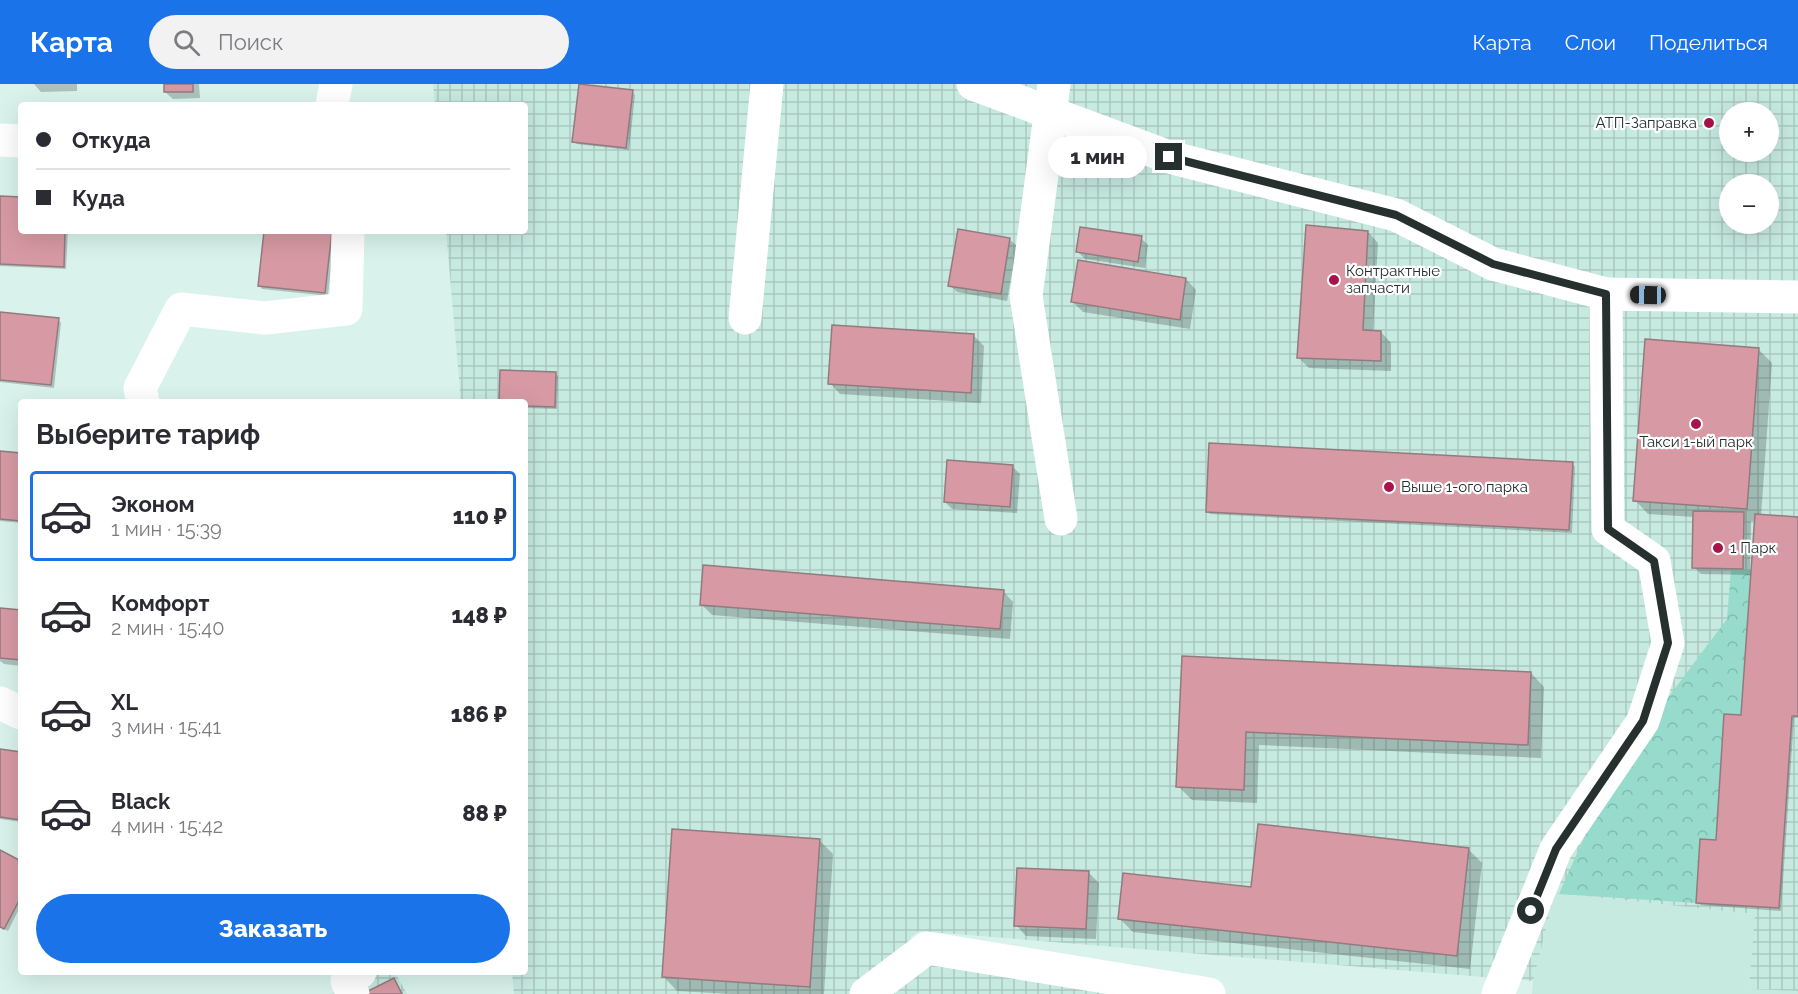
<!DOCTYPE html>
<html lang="ru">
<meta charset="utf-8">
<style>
body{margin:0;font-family:Raleway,sans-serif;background:#f2f2f3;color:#2b2b33;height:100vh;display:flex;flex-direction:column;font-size:22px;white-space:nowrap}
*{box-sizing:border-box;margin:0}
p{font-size:20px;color:#7c7c81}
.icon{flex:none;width:33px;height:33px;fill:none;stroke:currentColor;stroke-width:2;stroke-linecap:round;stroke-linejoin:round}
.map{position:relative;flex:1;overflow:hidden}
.panel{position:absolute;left:18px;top:315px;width:510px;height:576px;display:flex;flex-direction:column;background:#fff;border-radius:6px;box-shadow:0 6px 24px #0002}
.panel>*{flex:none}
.banner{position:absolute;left:18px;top:18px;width:510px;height:132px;border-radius:6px;box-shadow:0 6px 24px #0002;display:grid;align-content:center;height:132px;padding:0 18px;background:#fff}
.tools{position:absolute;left:1719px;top:18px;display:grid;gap:12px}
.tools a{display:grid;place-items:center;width:60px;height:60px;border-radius:50%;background:#fff;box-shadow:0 6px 24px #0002;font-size:30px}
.end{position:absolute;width:27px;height:27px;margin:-14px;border:8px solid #26302e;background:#fff;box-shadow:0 0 0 3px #fff}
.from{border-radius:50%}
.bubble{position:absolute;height:42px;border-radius:21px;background:#fff;box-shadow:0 6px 24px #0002;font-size:20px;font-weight:800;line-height:42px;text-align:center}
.car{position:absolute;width:18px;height:36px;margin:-18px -9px;border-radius:8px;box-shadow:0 0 4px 2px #0007;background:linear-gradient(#222 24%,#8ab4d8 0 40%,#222 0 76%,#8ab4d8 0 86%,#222 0)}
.banner b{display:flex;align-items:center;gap:21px;height:57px;font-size:22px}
.banner b+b{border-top:2px solid #e1e1e2}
.banner i{width:15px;height:15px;background:#2b2b33}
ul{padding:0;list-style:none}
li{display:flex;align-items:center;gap:18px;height:90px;margin:0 12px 9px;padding:0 6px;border:3px solid transparent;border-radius:6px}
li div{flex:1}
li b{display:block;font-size:22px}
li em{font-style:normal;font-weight:800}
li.on{border-color:#1a73e8}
li>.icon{width:54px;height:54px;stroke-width:1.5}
h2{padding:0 18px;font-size:27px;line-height:72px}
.primary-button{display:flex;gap:12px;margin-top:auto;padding:12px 18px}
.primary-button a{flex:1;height:69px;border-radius:36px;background:#1a73e8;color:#fff;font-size:24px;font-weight:800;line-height:69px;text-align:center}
header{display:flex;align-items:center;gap:36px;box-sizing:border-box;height:84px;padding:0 30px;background:#1a73e8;color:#fff}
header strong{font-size:28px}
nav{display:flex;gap:33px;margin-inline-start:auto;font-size:21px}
.search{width:420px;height:54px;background:#f2f2f3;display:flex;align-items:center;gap:15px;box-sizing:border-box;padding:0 21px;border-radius:33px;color:#7c7c81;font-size:22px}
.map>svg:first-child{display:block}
.built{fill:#c6e9e0}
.industrial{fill:url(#industrial-grid);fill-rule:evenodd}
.forest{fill:url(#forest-crowns)}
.shadow{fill:#0003;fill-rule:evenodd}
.building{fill:#d79aa4;stroke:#927b7e;stroke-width:1.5}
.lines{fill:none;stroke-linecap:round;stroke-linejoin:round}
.minor{stroke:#fff;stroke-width:33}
.route{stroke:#26302e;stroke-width:8}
.poi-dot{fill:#a81349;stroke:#fff;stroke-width:2}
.labels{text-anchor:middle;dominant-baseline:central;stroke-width:4.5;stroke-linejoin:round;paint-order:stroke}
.poi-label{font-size:15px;fill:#26302e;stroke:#fff;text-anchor:start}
</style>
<header>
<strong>Карта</strong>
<div class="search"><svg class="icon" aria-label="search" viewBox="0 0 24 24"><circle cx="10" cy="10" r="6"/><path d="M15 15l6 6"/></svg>Поиск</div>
<nav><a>Карта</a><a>Слои</a><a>Поделиться</a></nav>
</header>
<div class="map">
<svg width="1798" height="910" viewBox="0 0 1798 910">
<defs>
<pattern id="industrial-grid" width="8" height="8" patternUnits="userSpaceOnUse" patternTransform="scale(1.5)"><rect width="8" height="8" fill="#c6e9e0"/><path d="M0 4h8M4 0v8" fill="none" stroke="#aac8c0"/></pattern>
<pattern id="forest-crowns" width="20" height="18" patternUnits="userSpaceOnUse" patternTransform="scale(1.5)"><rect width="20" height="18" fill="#96dbcc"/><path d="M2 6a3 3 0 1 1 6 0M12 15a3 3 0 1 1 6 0" fill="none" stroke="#81bcb0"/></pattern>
</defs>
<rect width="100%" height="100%" fill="#d9f3ec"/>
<path class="built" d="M1555,809L1756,830L1749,904L1798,907V910H1532L1533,897Z"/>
<g class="industrial">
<path d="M433,0H1798V907L1749,905L1755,830L1555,809L1533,897L919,847L910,854L1109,910H514L512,888H525V318H461L446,147H525V21H435ZM1730,28H1768V68H1730ZM1730,100H1768V140H1730Z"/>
<path d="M383,888H395L407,910H330Z"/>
</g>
<path class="forest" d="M1731,485H1751L1741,631H1724L1716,756L1700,755L1696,819L1559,810L1586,749L1667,615L1727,535Z"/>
<g class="shadow">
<path d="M34,0H77V7L41,8Z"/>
<path d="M165,0H199L200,14L173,15L165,8Z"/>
<path d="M632,8L635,11L629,66L577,60L574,57Z"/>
<path d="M21,115V147H68L66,185L0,182V126Z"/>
<path d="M265,147H335L328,212L262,205L259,201Z"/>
<path d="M1368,148L1378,159L1373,248H1381L1391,259V287L1309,284L1299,274Z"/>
<path d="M1141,154L1148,161L1145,184L1085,175L1078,168Z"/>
<path d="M1009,155L1017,162L1007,217L957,208L950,201Z"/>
<path d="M1186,195L1196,206L1190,245L1083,228L1073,218Z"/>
<path d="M0,229L58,235L61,239L54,304L0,298Z"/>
<path d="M974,252L984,262L981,319L840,310L830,299Z"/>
<path d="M1758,265L1772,279L1761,432L1798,434V634H1794L1781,827L1701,821L1697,818L1717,758L1743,633L1752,491L1701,490L1694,483V433L1648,430L1635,416ZM1751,437H1756L1752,486H1750Z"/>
<path d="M555,289L558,292L557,325L525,324V318H501Z"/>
<path d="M0,368L21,371V439L0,437Z"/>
<path d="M1572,379L1575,383L1572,449L1210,430L1207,427Z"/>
<path d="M1013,383L1020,390L1017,429L952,425L945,418Z"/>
<path d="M1003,507L1013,518L1010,555L712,531L701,520Z"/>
<path d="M21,528V582L4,580L0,577V541Z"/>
<path d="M1184,574L1531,589L1544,603L1541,674L1259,661L1257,719L1192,716L1178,702Z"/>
<path d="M0,667L21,669V738L0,735Z"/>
<path d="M819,756L833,770L824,910H731L677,907L664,893Z"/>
<path d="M1468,765L1482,779L1470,885L1133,848L1119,834L1252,805Z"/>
<path d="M0,768L21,779V821L8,847L0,843Z"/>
<path d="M1088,788L1099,799L1096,855L1026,852L1016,841Z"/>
</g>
<g class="building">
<rect x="164" y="0" width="29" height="8"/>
<path d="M579,0L633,6L626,64L572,58Z"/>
<path d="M0,112L21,113V147H65L64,183L0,180Z"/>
<path d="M1306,141L1368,147L1363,246L1381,247V277L1297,274Z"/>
<path d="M1080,143L1142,152L1138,178L1076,168Z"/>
<path d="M958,145L1010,154L1001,210L948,202Z"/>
<path d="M264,147H332L325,209L258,202Z"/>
<path d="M1078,176L1186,194L1180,236L1071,218Z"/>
<path d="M0,228L59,234L51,301L0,296Z"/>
<path d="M832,241L974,250L971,309L828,300Z"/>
<path d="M1645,255L1759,264L1747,425L1633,417Z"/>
<path d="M500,286L556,288L555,323L525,322V318H499Z"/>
<path d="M1209,359L1573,378L1569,446L1206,428Z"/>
<path d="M0,367L21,369V437L0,435Z"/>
<path d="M947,376L1013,381L1010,423L944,418Z"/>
<path d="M1693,427L1744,428L1743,485L1692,484Z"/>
<path d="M1755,430L1798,433V632H1792L1779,824L1696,819L1700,755L1716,756L1724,630L1741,631Z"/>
<path d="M703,481L1004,506L1000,545L700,521Z"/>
<path d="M0,524L21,526V576L0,574Z"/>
<path d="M1182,572L1531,588L1528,661L1246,648L1244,706L1176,703Z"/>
<path d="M0,665L21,668L20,736L0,733Z"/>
<path d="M1258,740L1469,764L1457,872L1118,835L1123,789L1251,803Z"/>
<path d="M672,745L820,755L810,903L662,893Z"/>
<path d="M0,766L21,777V813L4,845L0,843Z"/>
<path d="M1017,784L1089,787L1086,845L1014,842Z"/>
<path d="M394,894L402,910H367L366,908Z"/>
</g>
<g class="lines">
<g class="minor">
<path d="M973,0L1169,73L1396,131L1493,180L1606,210"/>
<path d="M1054,0L1026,212L1061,435"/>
<path d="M332,21L336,0"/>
<path d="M0,56L21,57"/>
<path d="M745,234L767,0"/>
<path d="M143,318L140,304L181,225L265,234L346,225L348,147"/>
<path d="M0,619L21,629"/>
<path d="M353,910L347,897L360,888"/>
<path d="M866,910L927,864L1209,910"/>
<path d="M1498,910L1556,765L1643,637L1668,559L1654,477L1608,445L1606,210L1798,213"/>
</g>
</g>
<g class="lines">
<path class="route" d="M1169,73L1396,131L1493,180L1606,210L1608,445L1654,477L1668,559L1643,637L1556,765L1531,827"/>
</g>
<g class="poi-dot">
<circle cx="1709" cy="39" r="6"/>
<circle cx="1334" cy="196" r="6"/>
<circle cx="1696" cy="340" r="6"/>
<circle cx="1389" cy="403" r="6"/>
<circle cx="1718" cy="464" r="6"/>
</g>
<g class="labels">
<g class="poi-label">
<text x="1697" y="39" text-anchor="end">АТП-Заправка</text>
<text x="1346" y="187">Контрактные<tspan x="1346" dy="17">запчасти</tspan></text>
<text x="1696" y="358" text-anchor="middle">Такси 1-ый парк</text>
<text x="1401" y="403">Выше 1-ого парка</text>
<text x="1730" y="464">1 Парк</text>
</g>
</g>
</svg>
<div class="tools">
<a>+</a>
<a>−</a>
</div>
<i class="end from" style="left:1531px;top:827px"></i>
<i class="end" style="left:1169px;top:73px"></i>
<div class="bubble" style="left:1048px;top:52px;width:99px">1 мин</div>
<i class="car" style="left:1648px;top:211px;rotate:271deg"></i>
<div class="banner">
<b><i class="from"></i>Откуда</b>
<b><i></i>Куда</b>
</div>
<section class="panel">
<h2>Выберите тариф</h2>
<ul>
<li class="on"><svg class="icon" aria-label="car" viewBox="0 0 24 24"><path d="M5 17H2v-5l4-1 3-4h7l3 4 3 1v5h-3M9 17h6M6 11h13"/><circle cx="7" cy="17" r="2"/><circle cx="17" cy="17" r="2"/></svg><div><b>Эконом</b><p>1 мин · 15:39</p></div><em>110 ₽</em></li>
<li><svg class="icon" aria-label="car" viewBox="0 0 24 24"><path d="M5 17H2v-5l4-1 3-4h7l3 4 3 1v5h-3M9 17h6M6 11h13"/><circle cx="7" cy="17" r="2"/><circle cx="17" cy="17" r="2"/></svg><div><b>Комфорт</b><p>2 мин · 15:40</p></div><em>148 ₽</em></li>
<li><svg class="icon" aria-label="car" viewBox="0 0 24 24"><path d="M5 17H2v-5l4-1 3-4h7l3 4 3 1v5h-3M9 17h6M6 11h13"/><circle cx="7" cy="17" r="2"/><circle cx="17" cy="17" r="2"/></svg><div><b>XL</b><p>3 мин · 15:41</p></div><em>186 ₽</em></li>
<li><svg class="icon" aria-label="car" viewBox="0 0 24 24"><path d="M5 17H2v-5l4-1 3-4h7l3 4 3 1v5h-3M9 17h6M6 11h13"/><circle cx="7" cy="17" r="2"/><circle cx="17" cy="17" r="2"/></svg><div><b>Black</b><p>4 мин · 15:42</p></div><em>88 ₽</em></li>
</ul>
<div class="primary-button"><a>Заказать</a></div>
</section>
</div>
